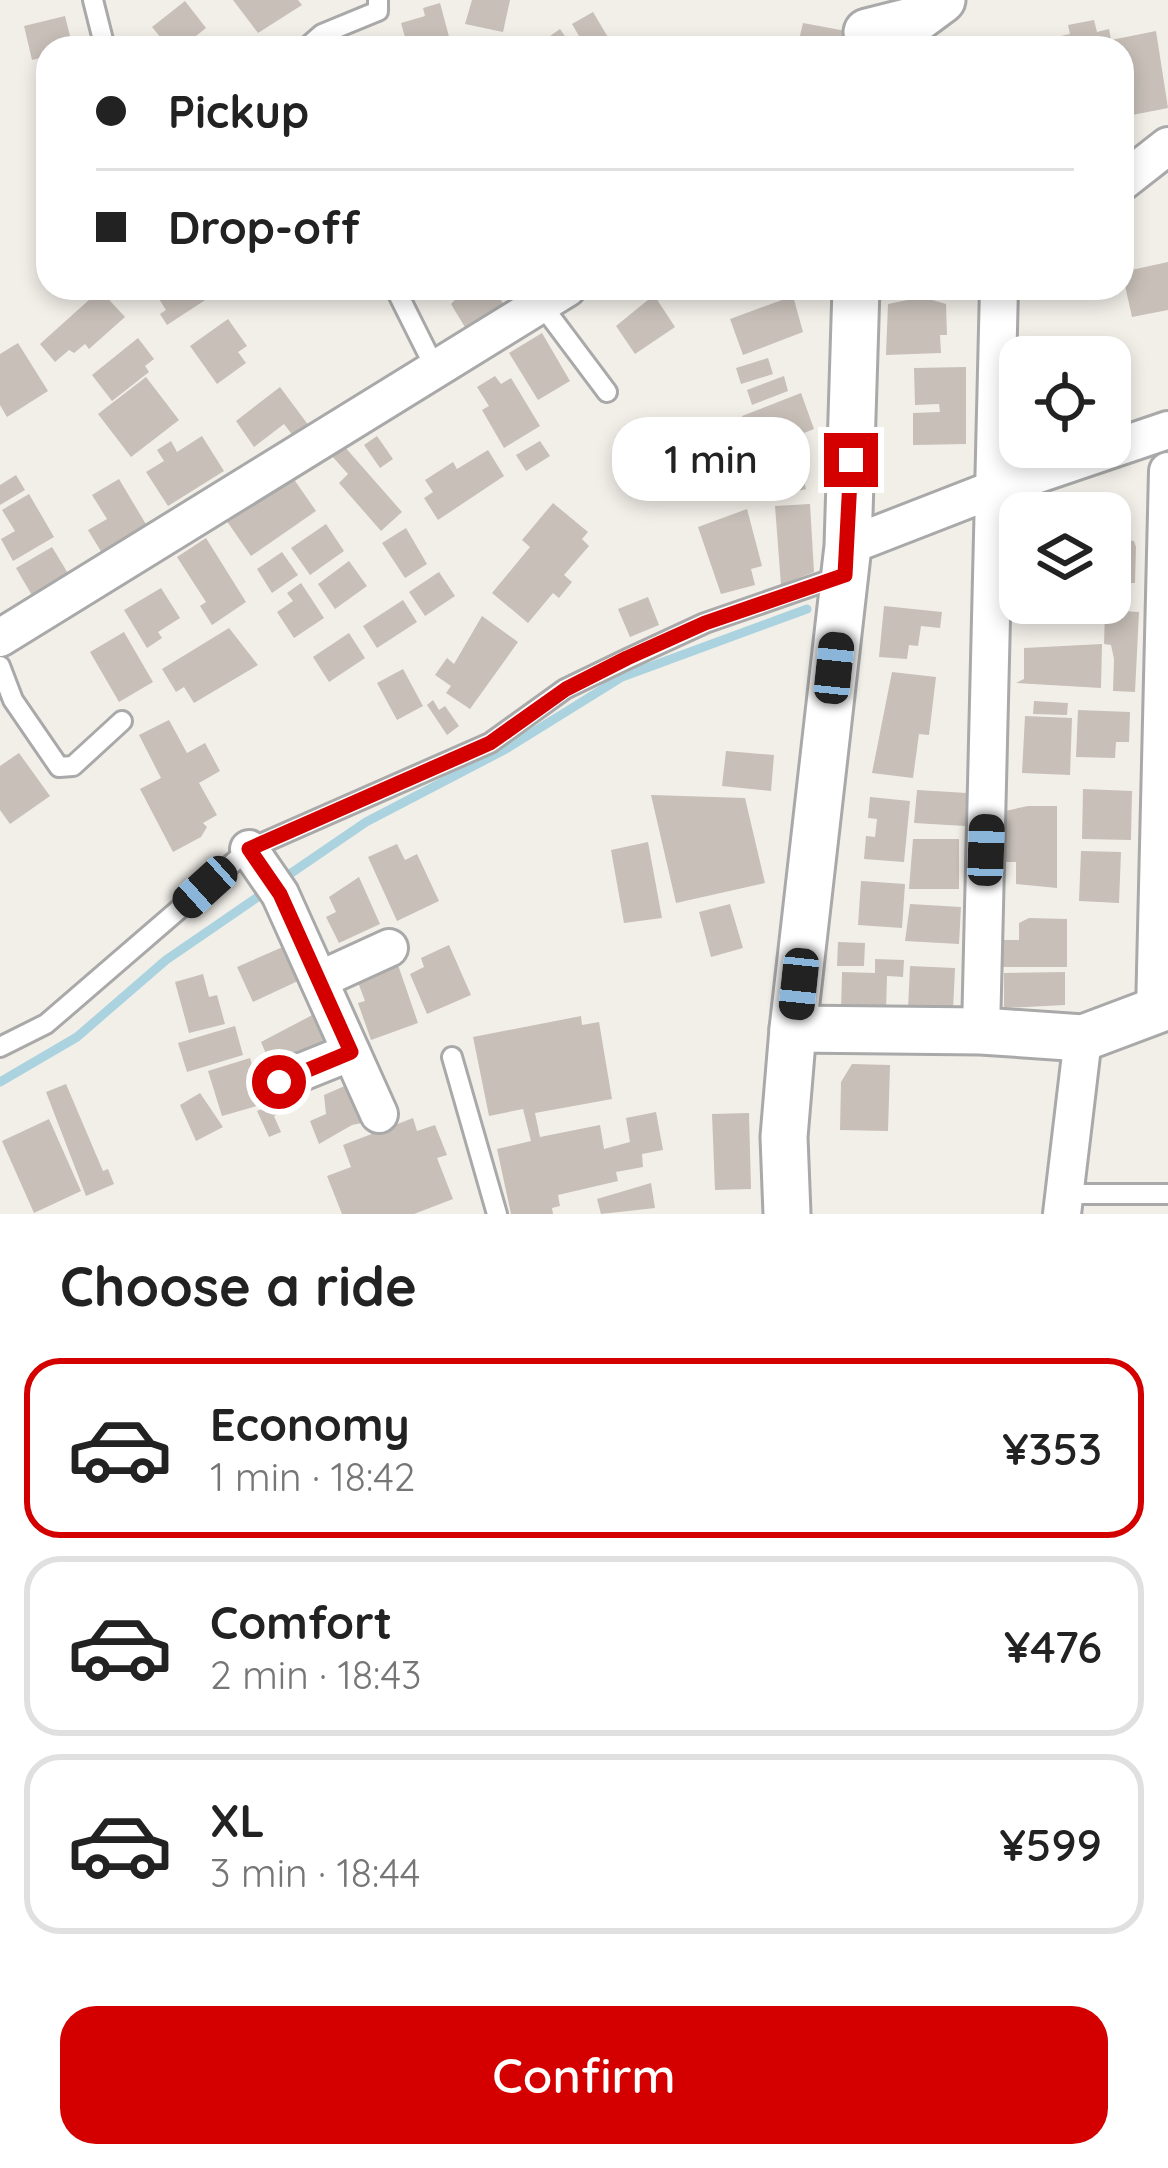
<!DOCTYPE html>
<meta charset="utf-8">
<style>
body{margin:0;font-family:Quicksand,sans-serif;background:#f6f6f6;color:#222;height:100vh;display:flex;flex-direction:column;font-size:45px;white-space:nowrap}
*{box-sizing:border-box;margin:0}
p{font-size:39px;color:#767676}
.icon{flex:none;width:66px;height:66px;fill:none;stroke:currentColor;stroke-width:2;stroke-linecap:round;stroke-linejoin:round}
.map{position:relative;height:1214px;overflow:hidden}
.sheet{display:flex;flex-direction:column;background:#fff;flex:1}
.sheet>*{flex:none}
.top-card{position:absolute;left:36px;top:36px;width:1098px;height:264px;border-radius:36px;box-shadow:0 6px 18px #0003;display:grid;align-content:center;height:264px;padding:0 60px;background:#fff}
.tools{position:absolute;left:999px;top:336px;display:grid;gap:24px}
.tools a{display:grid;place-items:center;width:132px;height:132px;border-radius:24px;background:#fff;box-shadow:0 6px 18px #0003;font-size:60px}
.end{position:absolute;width:54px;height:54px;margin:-27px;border:15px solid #d40000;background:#fff;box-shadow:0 0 0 6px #fff}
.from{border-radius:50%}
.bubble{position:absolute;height:84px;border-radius:36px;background:#fff;box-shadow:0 6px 18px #0003;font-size:39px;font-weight:600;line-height:84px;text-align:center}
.car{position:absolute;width:36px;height:72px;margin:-36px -18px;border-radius:15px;box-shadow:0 0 9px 3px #0007;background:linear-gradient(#222 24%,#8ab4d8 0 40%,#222 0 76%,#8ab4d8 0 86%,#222 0)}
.top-card b{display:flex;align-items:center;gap:42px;height:114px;font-size:45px}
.top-card b+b{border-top:3px solid #e0e0e0}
.top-card i{width:30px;height:30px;background:#222}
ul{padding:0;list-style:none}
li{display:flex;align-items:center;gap:36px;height:180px;margin:0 24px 18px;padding:0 36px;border:6px solid #e0e0e0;border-radius:36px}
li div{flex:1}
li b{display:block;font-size:45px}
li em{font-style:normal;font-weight:600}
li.on{border-color:#d40000}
li>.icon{width:108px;height:108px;stroke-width:1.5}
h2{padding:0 60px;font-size:54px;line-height:144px}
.action{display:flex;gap:24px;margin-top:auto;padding:24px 60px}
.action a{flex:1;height:138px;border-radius:36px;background:#d40000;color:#fff;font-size:48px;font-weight:600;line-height:138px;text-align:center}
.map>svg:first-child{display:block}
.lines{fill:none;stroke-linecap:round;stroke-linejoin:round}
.stream{stroke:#aad3df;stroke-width:9}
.building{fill:#c7bfb8}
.service-casing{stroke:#a9a9a9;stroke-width:24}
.minor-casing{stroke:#a9a9a9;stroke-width:42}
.tertiary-casing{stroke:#a9a9a9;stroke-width:51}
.service{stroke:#fff;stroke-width:18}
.minor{stroke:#fff;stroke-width:36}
.tertiary{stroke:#fff;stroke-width:45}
.route{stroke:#d40000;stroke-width:15}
</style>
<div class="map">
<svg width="1168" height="1214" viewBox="0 0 1168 1214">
<rect width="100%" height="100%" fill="#f2efe9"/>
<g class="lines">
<g class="stream">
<path d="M281,880L366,822L506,749L622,677L807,609"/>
<path d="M0,1082L77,1037L166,960L268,890"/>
</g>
</g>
<g class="building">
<path d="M233,0H298L302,5L258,33Z"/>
<path d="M472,0H510L503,32L465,24Z"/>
<path d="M185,1L206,28L181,48H169L152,27Z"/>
<path d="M440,3L451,44L408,48L401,23L425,16L423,8Z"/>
<path d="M593,12L609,39L586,48L572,24Z"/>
<path d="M65,16L73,48H48V56L32,60L24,26Z"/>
<path d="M1094,20L1097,32L1109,29L1111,40L1156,31L1168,108L1122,117V48H1058L1056,37L1070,34L1068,25Z"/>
<path d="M803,23L846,31L842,48H797Z"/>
<path d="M560,29L573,48H533Z"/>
<path d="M1168,262V310L1132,317L1122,272Z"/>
<path d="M152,288H208L213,295L167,325L160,314L166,310Z"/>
<path d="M466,288H494L505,307L466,329L451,304Z"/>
<path d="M100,290L125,317L89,349L85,344L74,353L69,350L55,362L40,344Z"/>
<path d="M654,295L675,327L635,354L616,326Z"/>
<path d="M793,296L803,332L743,355L730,319Z"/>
<path d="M922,297L946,304L947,335H940L941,353L886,355L888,304Z"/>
<path d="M228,319L247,346L238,352L246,363L217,384L190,346Z"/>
<path d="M542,333L570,381L538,400L509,353Z"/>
<path d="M138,338L154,359L145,366L149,372L112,401L92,375Z"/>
<path d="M18,343L48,391L7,417L0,405V354Z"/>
<path d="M768,358L773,374L741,384L736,368Z"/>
<path d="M966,367V444L913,445V413L940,412L939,404L915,405L914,368Z"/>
<path d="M495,376L501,384L511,378L540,426L504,448L482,410L489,406L477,387Z"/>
<path d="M784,376L788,391L752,405L747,390Z"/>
<path d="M146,377L179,420L131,457L98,414Z"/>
<path d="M280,387L309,426L294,437L284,424L254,447L236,421Z"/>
<path d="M801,393L814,429L804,433L808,444L756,464L742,416Z"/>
<path d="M202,436L224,471L168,506L146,472L164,461L157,450L171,441L177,452Z"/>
<path d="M377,436L393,459L380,468L364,445Z"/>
<path d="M734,438L745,469L683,491L679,481L706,471L702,459L722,452L720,444Z"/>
<path d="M540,441L550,456L526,471L516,455Z"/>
<path d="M344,446L402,512L381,531L339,483L348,474L332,456Z"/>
<path d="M488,450L504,476L438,520L424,498L433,492L425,480L453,462L457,469Z"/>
<path d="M800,463L806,489L772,498L766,472Z"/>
<path d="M16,475L25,490L0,505V485Z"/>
<path d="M291,475L316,511L251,556L226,520Z"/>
<path d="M119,479L147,526L102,553L88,530L107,519L92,495Z"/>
<path d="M29,494L54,537L13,561L1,539L15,531L2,510Z"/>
<path d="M553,503L588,532L582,539L589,546L564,575L572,582L559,598L553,593L528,623L492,593L530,547L522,540Z"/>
<path d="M810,504L814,572L781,585L775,506Z"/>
<path d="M747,509L762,566L751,569L755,585L721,594L698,527Z"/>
<path d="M326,524L344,551L310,575L291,548Z"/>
<path d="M406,528L427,564L405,578L382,543Z"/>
<path d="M1110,537L1134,541L1136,547L1135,583H1116V591H1110Z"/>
<path d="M206,538L246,602L212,625L200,606L206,602L177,557Z"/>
<path d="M52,547L69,575L33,597L16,568Z"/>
<path d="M282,552L298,575L272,593L257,569Z"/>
<path d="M349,561L367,586L335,609L318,584Z"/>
<path d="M439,572L455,596L425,616L409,592Z"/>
<path d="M301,583L324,618L294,638L277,612L293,601L287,593Z"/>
<path d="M161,588L180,618L158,632L162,638L147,648L124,610Z"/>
<path d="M648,597L659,625L630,637L618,609Z"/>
<path d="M403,600L417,622L377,648L363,626Z"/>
<path d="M884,606L942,612L940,628L921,626L918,646L909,645L907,659L879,657Z"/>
<path d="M1105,610L1139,612L1135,692L1113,691L1114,659L1111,645L1104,644Z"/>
<path d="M482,616L518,642L470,709L446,693L451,686L435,675L447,658L454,664Z"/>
<path d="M229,628L258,665L194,703L184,687L176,692L162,669Z"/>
<path d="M124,632L153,682L119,702L90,652Z"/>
<path d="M349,633L365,658L329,682L313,657Z"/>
<path d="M1102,644L1101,688L1016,683L1024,679V648Z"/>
<path d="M403,669L423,706L397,720L377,683Z"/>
<path d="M892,672L936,677L929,735L919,734L913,778L872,773Z"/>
<path d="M433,700L439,710L445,706L459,726L447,735L427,705Z"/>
<path d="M1034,701L1068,703L1067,715L1033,714Z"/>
<path d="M1078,710L1130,712L1129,742H1116L1115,758L1076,757Z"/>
<path d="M1025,716L1072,718L1070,775L1022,773Z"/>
<path d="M169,720L187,753L205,743L220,771L199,783L217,815L203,823L207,827L201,837L173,852L140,789L161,778L139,735Z"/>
<path d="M726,751L774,755L771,791L722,786Z"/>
<path d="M19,753L50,796L10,824L0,810V766Z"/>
<path d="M1083,789L1132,791L1131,840L1082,839Z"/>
<path d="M917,790L967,793L965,826L914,823Z"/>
<path d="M651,795L745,798L765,883L676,903Z"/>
<path d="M870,797L910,801L904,862L864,859L866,836L875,837L877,819L868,818Z"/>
<path d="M1028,806H1057V888L1016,884V862H1005V811Z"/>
<path d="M913,839H959V889H909Z"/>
<path d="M648,842L662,918L624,923L611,850Z"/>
<path d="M397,844L405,860L417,854L439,901L397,921L368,857Z"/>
<path d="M1081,851L1121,852L1119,903L1079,901Z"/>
<path d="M359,877L380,924L339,943L326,917L336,912L329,897Z"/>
<path d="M861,881L905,884L902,928L858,925Z"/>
<path d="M730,904L743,948L711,957L699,912Z"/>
<path d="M910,904L961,907L959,944L905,941Z"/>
<path d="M1029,918L1067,919V967H1003V940H1019V923Z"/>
<path d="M838,942L865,943L864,966H837Z"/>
<path d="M449,945L471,995L427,1014L410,974L424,967L421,958Z"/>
<path d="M285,946L300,980L253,1002L237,967Z"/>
<path d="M875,959L904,960L903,977L887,976L886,1012L841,1011L842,972L875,973Z"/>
<path d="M397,962L418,1023L371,1040L358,1003L365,1001L356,977Z"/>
<path d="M910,966L955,968L953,1011L908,1009Z"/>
<path d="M1065,972V1005L1004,1008V973Z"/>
<path d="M203,974L209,997L217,995L225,1024L189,1033L175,982Z"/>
<path d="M318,1012L331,1041L274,1073L261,1042Z"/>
<path d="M581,1016L582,1025L599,1022L612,1099L535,1113L540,1137L600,1125L604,1149L630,1142L626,1118L656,1112L663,1150L642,1154L643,1167L616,1172L618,1181L558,1195L560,1206L552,1208L553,1214H511L497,1149L531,1141L523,1109L489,1116L473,1037Z"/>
<path d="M235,1026L243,1055L187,1072L178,1043Z"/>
<path d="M250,1058L264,1104L222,1116L208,1071Z"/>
<path d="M852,1064L890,1065L888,1131L840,1130L841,1082Z"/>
<path d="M66,1084L103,1171L108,1169L114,1184L86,1196L46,1092Z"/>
<path d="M347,1085L377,1120L352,1125L319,1144L310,1121L326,1114L324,1095Z"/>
<path d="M200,1093L223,1127L196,1141L180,1105Z"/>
<path d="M279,1101L284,1112L274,1116L281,1132L269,1137L257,1111Z"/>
<path d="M749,1113L751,1189L715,1190L712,1114Z"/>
<path d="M413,1118L417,1131L435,1125L447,1155L437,1158L453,1199L414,1214H342L327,1176L351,1167L343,1145Z"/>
<path d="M49,1119L81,1191L34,1213L2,1141Z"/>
<path d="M651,1183L655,1208L601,1214L597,1199Z"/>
</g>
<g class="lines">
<g class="service-casing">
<g id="service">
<path d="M93,0L105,48"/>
<path d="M306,48L322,34L378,11V0"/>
<path d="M395,288L434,366"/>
<path d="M541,304L607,392"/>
<path d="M0,666L13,700L59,767L73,766L122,721"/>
<path d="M0,1047L46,1024L249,849L490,743L565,689L627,659L705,623L841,576"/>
<path d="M452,1057L497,1214"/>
<path d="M1063,1194H1168"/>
</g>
</g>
<g class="minor-casing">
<g id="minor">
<path d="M1122,182L1168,146"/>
<path d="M848,546L997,488L1168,430"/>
<path d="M0,638L567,288"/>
<path d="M249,849L280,894L379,1114"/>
<path d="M319,980L389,948"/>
<path d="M1155,1012L1168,471"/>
<path d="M981,1031L999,288"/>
<path d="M279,1081L351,1052"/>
<path d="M1062,1214L1083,1038"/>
</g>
</g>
<g class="tertiary-casing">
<g id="tertiary">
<path d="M867,32L915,20L942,0"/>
<path d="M793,1029L981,1031L1083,1038L1168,1006"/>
<path d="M787,1214L784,1137L793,1029L848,546L856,288"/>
</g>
</g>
<use href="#service" class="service"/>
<use href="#minor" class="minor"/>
<use href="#tertiary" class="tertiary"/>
</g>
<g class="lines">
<path class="route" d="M279,1082L351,1052L280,894L249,849L490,743L566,689L627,658L705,623L845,575L851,460"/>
</g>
</svg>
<div class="tools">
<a><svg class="icon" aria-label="locate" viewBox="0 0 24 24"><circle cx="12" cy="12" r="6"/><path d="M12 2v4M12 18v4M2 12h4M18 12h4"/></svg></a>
<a><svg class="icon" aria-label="layers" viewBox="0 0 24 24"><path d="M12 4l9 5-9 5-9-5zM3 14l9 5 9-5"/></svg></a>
</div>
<i class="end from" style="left:279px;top:1082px"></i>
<i class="end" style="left:851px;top:460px"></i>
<div class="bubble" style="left:612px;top:417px;width:198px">1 min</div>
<i class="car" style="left:834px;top:668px;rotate:6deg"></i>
<i class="car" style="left:986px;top:850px;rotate:2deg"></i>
<i class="car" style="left:205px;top:887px;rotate:228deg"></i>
<i class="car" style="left:799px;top:984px;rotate:186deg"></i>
<div class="top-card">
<b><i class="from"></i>Pickup</b>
<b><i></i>Drop-off</b>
</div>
</div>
<section class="sheet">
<h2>Choose a ride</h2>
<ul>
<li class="on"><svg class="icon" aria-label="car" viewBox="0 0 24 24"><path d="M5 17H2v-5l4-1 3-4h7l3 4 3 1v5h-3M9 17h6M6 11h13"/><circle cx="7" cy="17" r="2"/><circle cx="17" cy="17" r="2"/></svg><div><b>Economy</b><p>1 min · 18:42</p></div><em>¥353</em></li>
<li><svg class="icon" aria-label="car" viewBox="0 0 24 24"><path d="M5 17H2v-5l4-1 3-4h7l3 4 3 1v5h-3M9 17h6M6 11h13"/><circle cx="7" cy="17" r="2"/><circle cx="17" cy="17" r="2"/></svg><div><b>Comfort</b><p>2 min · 18:43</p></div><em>¥476</em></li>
<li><svg class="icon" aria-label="car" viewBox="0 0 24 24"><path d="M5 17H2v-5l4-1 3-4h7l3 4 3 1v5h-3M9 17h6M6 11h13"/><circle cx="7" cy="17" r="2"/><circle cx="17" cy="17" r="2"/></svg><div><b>XL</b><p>3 min · 18:44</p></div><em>¥599</em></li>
</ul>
<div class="action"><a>Confirm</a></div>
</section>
